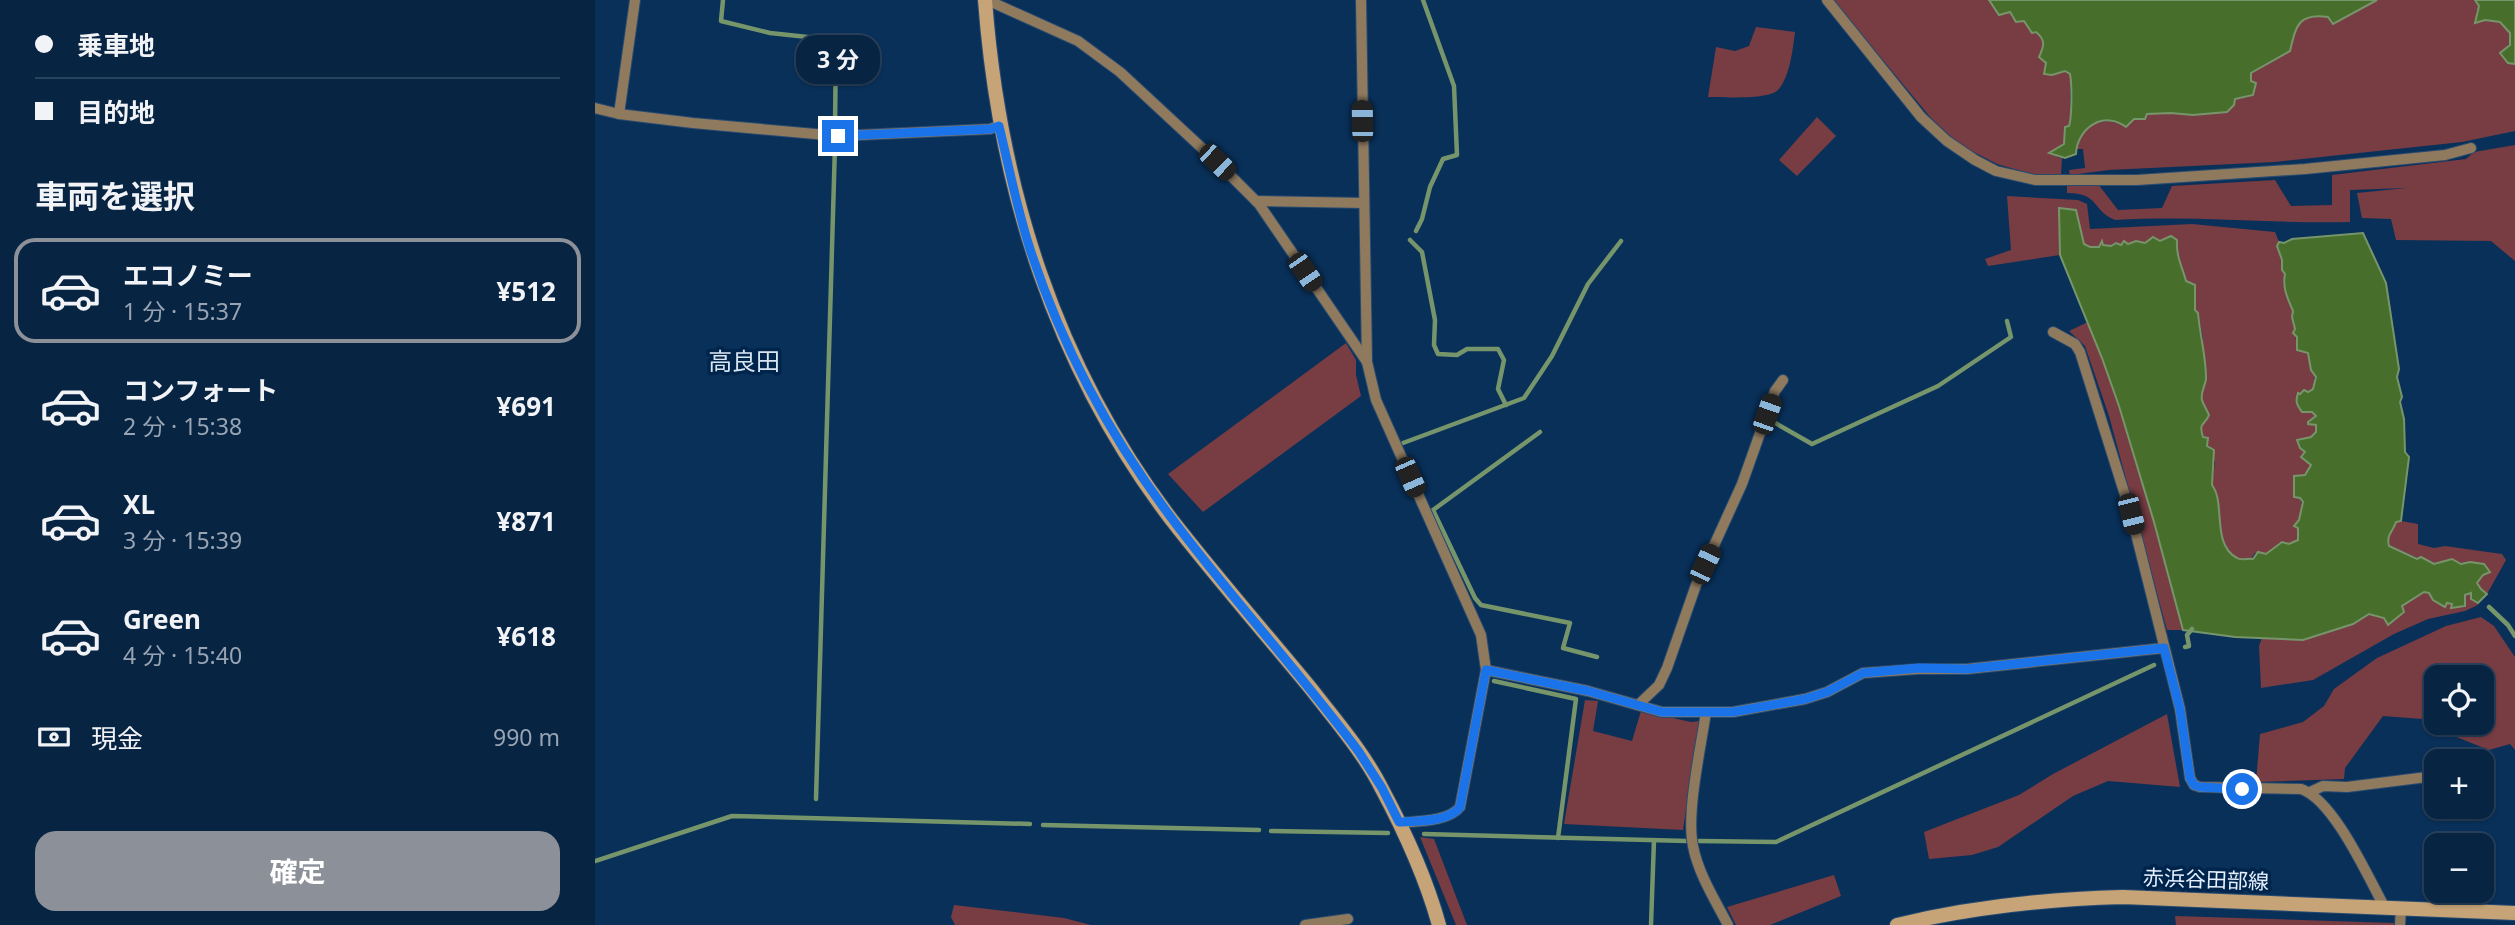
<!DOCTYPE html>
<html lang="ja">
<meta charset="utf-8">
<style>
body{margin:0;font-family:"Noto Sans","Noto Sans JP",sans-serif;background:#102c4a;color:#f1f3f6;height:100vh;display:flex;flex-direction:column;font-size:26px;white-space:nowrap}
*{box-sizing:border-box;margin:0}
p{font-size:23px;color:#98a4b2}
.icon{flex:none;width:38px;height:38px;fill:none;stroke:currentColor;stroke-width:2;stroke-linecap:round;stroke-linejoin:round}
.map{position:relative;flex:1;overflow:hidden}
.sheet{display:flex;flex-direction:column;background:#072443;width:595px}
.sheet>*{flex:none}
.banner{display:grid;align-content:center;height:154px;padding:0 35px;background:#072443}
.controls{position:absolute;left:1829px;top:665px;display:grid;gap:14px}
.controls a{display:grid;place-items:center;width:70px;height:70px;border-radius:14px;background:#072443;box-shadow:0 2px 5px #0004,0 0 0 2px #28415c;font-size:35px}
.end{position:absolute;width:32px;height:32px;margin:-16px;border:9px solid #1a73e8;background:#fff;box-shadow:0 0 0 4px #fff}
.from{border-radius:50%}
.bubble{position:absolute;height:49px;border-radius:21px;background:#072443;box-shadow:0 2px 5px #0004,0 0 0 2px #28415c;font-size:23px;font-weight:700;line-height:49px;text-align:center}
.car{position:absolute;width:21px;height:42px;margin:-21px -10px;border-radius:9px;box-shadow:0 0 5px 2px #0007;background:linear-gradient(#222 24%,#8ab4d8 0 40%,#222 0 76%,#8ab4d8 0 86%,#222 0)}
.banner b{display:flex;align-items:center;gap:24px;height:66px;font-size:26px}
.banner b+b{border-top:2px solid #28415c}
.banner i{width:18px;height:18px;background:#f1f3f6}
ul{padding:0;list-style:none}
li{display:flex;align-items:center;gap:21px;height:105px;margin:0 14px 10px;padding:0 21px;border:4px solid transparent;border-radius:21px}
li div{flex:1}
li b{display:block;font-size:26px}
li em{font-style:normal;font-weight:700}
li.current{border-color:#8c9099}
li>.icon{width:63px;height:63px;stroke-width:1.5}
h2{padding:0 35px;font-size:32px;line-height:84px}
.pay{display:flex;align-items:center;gap:18px;height:77px;padding:0 35px;font-size:26px}
.pay p{margin-inline-start:auto}
.button{display:flex;gap:14px;margin-top:auto;padding:14px 35px}
.button a{flex:1;height:80px;border-radius:21px;background:#8c9099;color:#fff;font-size:28px;font-weight:700;line-height:80px;text-align:center}
main{display:flex;flex:1;min-height:0}
.map>svg:first-child{display:block}
.green{fill:#783c43}
.water{fill:#486e2c;stroke:#77956b;stroke-width:2}
.lines{fill:none;stroke-linecap:round;stroke-linejoin:round}
.stream{stroke:#77956b;stroke-width:4.5}
.street-casing{stroke:#284b70;stroke-width:12}
.secondary-casing{stroke:#284b70;stroke-width:16}
.street{stroke:#8f7a5e;stroke-width:10}
.secondary{stroke:#c6a477;stroke-width:14}
.route{stroke:#1a73e8;stroke-width:9}
.labels{text-anchor:middle;dominant-baseline:central;stroke-width:7;stroke-linejoin:round;paint-order:stroke}
.street-label{font-size:21px;fill:#e6f0fe;stroke:#00254d}
.quarter-label{font-size:24px;fill:#d9e4f1;stroke:#00254d}
</style>
<main>
<section class="sheet">
<div class="banner">
<b><i class="from"></i>乗車地</b>
<b><i></i>目的地</b>
</div>
<h2>車両を選択</h2>
<ul>
<li class="current"><svg class="icon" aria-label="car" viewBox="0 0 24 24"><path d="M5 17H2v-5l4-1 3-4h7l3 4 3 1v5h-3M9 17h6M6 11h13"/><circle cx="7" cy="17" r="2"/><circle cx="17" cy="17" r="2"/></svg><div><b>エコノミー</b><p>1 分 · 15:37</p></div><em>¥512</em></li>
<li><svg class="icon" aria-label="car" viewBox="0 0 24 24"><path d="M5 17H2v-5l4-1 3-4h7l3 4 3 1v5h-3M9 17h6M6 11h13"/><circle cx="7" cy="17" r="2"/><circle cx="17" cy="17" r="2"/></svg><div><b>コンフォート</b><p>2 分 · 15:38</p></div><em>¥691</em></li>
<li><svg class="icon" aria-label="car" viewBox="0 0 24 24"><path d="M5 17H2v-5l4-1 3-4h7l3 4 3 1v5h-3M9 17h6M6 11h13"/><circle cx="7" cy="17" r="2"/><circle cx="17" cy="17" r="2"/></svg><div><b>XL</b><p>3 分 · 15:39</p></div><em>¥871</em></li>
<li><svg class="icon" aria-label="car" viewBox="0 0 24 24"><path d="M5 17H2v-5l4-1 3-4h7l3 4 3 1v5h-3M9 17h6M6 11h13"/><circle cx="7" cy="17" r="2"/><circle cx="17" cy="17" r="2"/></svg><div><b>Green</b><p>4 分 · 15:40</p></div><em>¥618</em></li>
</ul>
<div class="pay"><svg class="icon" aria-label="cash" viewBox="0 0 24 24"><path d="M3 7h18v10H3z"/><circle cx="12" cy="12" r="2"/></svg>現金<p>990 m</p></div>
<div class="button"><a>確定</a></div>
</section>
<div class="map">
<svg width="1920" height="925" viewBox="0 0 1920 925">
<rect width="100%" height="100%" fill="#093059"/>
<g class="green">
<path d="M1238,0H1394L1404,15L1415,12L1417,18L1429,21L1437,32H1441L1449,42L1444,57L1451,63V70L1457,75L1470,71L1475,74V109L1478,117L1469,144L1462,157L1467,158L1466,175L1436,174L1402,164L1365,145L1336,118Z"/>
<path d="M1782,0H1880L1884,6L1881,13L1890,20L1905,22L1915,33L1913,63L1920,64V131L1867,142L1680,162L1514,170L1475,175L1474,170L1490,168L1488,149H1481L1483,138L1488,131L1501,123L1512,121L1527,124L1552,114L1576,113L1598,115L1640,99L1654,97L1661,83L1656,81V73L1695,51C1702,26 1703,13 1733,17L1739,24Z"/>
<path d="M1161,27L1200,32C1198,48 1195,77 1183,90C1174,100 1127,97 1113,97L1121,47L1140,51L1154,46Z"/>
<path d="M1222,117L1241,136L1202,176L1184,160Z"/>
<path d="M1920,145V261L1896,241L1801,240L1796,219L1767,218L1762,193L1811,188L1755,190V222C1677,224 1599,215 1520,220C1496,210 1505,193 1472,193V185L1503,184L1523,210L1567,208L1577,186L1680,180L1696,206L1737,205V175L1871,159L1879,152Z"/>
<path d="M1412,196L1483,200L1492,204L1495,229L1597,224L1680,232L1684,242L1682,247L1690,273L1688,283L1698,311L1702,350L1713,353L1720,374L1718,389L1705,394V409L1707,412H1717L1721,417V432L1716,437L1706,439L1716,465L1705,498L1708,508L1705,514L1703,540L1694,544L1687,542L1671,554L1660,553L1655,560L1642,559C1615,538 1632,503 1617,485L1620,462L1606,429V425L1614,415C1611,410 1608,404 1607,400C1605,388 1617,369 1607,356L1608,339L1603,313L1600,310L1599,288L1590,281L1581,254L1571,240L1565,241L1558,237L1550,243L1495,247L1489,244L1481,211L1464,209L1465,255L1393,266L1390,259L1416,250Z"/>
<path d="M1493,322C1533,422 1560,526 1588,630H1572L1514,416L1490,346L1474,331Z"/>
<path d="M751,343L761,360V375L766,396L608,512L573,474Z"/>
<path d="M1806,521L1823,524V544L1839,548L1850,546L1907,554L1911,560L1892,594L1885,589L1882,583L1888,575L1889,564L1853,562L1839,565L1795,546C1792,536 1795,531 1800,522Z"/>
<path d="M1829,592L1857,604L1876,593L1883,605L1870,611L1833,619L1799,634L1718,680L1666,688L1664,646L1667,638L1708,640L1758,624L1774,614L1790,618L1792,625L1809,613L1807,606Z"/>
<path d="M1886,617L1899,626L1920,657V750L1915,744L1894,750L1854,734L1844,723H1886V677H1841V720L1788,716L1750,768L1749,779L1661,782L1665,734L1708,722L1729,706L1739,689L1782,658L1851,626Z"/>
<path d="M990,700L1003,701L998,731L1037,741L1046,711L1096,722L1104,721L1088,830L969,824Z"/>
<path d="M1572,714L1585,787L1513,781L1478,796L1403,847L1377,855L1334,859L1329,832L1424,795L1458,774Z"/>
<path d="M825,837L839,839L872,925H861Z"/>
<path d="M1239,875L1246,896L1175,925H1141L1132,907Z"/>
<path d="M359,905L469,918L496,925H360L356,917Z"/>
<path d="M1580,916L1799,923V925H1581Z"/>
</g>
<g class="water">
<path d="M1394,0H1782L1738,24L1733,17C1703,13 1701,26 1695,51L1656,73V81L1661,83L1658,95L1640,99L1639,105L1632,112L1598,115L1576,113L1552,114L1550,119H1539L1531,127C1509,110 1482,128 1481,154L1470,158L1454,153L1469,144L1470,127L1474,126C1477,118 1477,84 1475,74L1470,71L1457,75L1449,74L1451,63L1444,57C1449,46 1451,40 1441,32L1437,33L1429,21L1421,22L1415,12L1404,15Z"/>
<path d="M1880,0H1920V64L1913,63L1905,53L1915,45V33L1905,22L1890,20L1880,23L1884,6Z"/>
<path d="M1464,208L1481,210L1489,244L1495,247H1504L1507,241L1508,245L1516,246L1521,243L1526,245L1529,241L1533,244L1541,241L1550,243L1558,237L1565,241L1576,236L1582,240C1581,257 1587,266 1591,281L1600,285V310L1603,313C1605,336 1611,356 1611,378C1611,385 1605,392 1607,400C1608,404 1612,410 1614,415C1610,426 1603,421 1608,437L1613,438L1612,446L1619,450L1617,485C1631,503 1616,544 1642,558C1646,561 1653,558 1658,559L1663,552L1671,554L1687,542L1694,544L1703,540V528L1699,526L1704,520L1708,502L1705,498L1699,497V476L1710,475L1716,465L1706,457L1710,452L1705,448L1702,440L1716,437L1721,432V425L1713,424V422L1721,416L1717,412H1707C1702,405 1700,402 1703,393L1705,394L1709,390L1713,392L1718,389L1721,377L1716,370L1713,353L1702,350V337L1698,333L1700,329L1697,317L1698,311C1693,299 1687,288 1690,274L1687,270V260L1682,246L1684,242L1689,243L1697,239L1768,233L1791,283L1804,369L1802,377L1807,397L1805,402L1809,419L1810,452L1814,457L1806,521L1801,522C1798,532 1791,534 1794,546L1822,559L1826,557L1839,564L1857,559L1866,564L1875,562L1889,564L1895,572L1888,575L1882,583L1886,589L1892,594L1883,603L1876,599V593L1870,595V606L1856,608L1857,604L1852,603L1850,607L1838,600L1834,593L1829,592L1807,606L1809,612L1793,625L1789,618L1774,614L1758,624L1708,640L1640,637L1588,630L1559,522L1524,406L1507,358L1465,255Z"/>
</g>
<g class="lines">
<g class="stream">
<path d="M128,0L126,21L175,33L241,40L240,127"/>
<path d="M821,231L827,219L835,187L848,159L862,155L859,86L828,0"/>
<path d="M815,240L827,252L840,320L839,345L843,354L862,355L872,349H903L909,360L903,389L911,405"/>
<path d="M1175,420L1217,444L1343,386L1416,337L1412,321"/>
<path d="M945,432L838,510L880,598L886,605L975,623L968,648L1002,657"/>
<path d="M808,443L929,398L957,356L993,284L1026,241"/>
<path d="M1894,607L1913,625L1920,636"/>
<path d="M1590,647L1594,646L1592,635L1597,629"/>
<path d="M899,681L981,699L963,838"/>
<path d="M221,799L240,145"/>
<path d="M448,825L664,830"/>
<path d="M676,831L793,833"/>
<path d="M829,834L1092,841"/>
<path d="M1104,841L1181,842L1559,665"/>
<path d="M0,861L137,816L435,824"/>
<path d="M1056,925L1059,840"/>
</g>
<g class="street-casing">
<g id="street">
<path d="M392,0L483,41L525,72L622,162L664,204L772,362"/>
<path d="M766,0L772,362L781,400L886,635L891,670L865,807C853,822 822,821 804,823"/>
<path d="M1232,0L1326,117L1352,141L1380,160L1401,171L1440,180H1542L1710,169L1850,155L1876,148"/>
<path d="M0,108L24,114L98,123L243,136L395,129L404,126"/>
<path d="M24,114L40,0"/>
<path d="M661,201L769,203"/>
<path d="M1458,332L1480,344L1485,352L1536,514L1585,709L1595,778L1599,785L1605,787L1706,789C1739,800 1773,877 1790,908"/>
<path d="M891,670L993,691L1067,712H1138L1210,699L1232,692L1268,673L1323,669H1372L1569,648"/>
<path d="M1043,705L1064,685L1072,668L1101,585L1147,484L1180,391L1188,380"/>
<path d="M1111,712C1106,747 1091,813 1098,846C1103,873 1120,900 1133,925"/>
<path d="M1715,792L1728,786L1752,787L1832,777"/>
<path d="M710,925L753,919"/>
<path d="M1805,925L1806,908"/>
</g>
</g>
<g class="secondary-casing">
<g id="secondary">
<path d="M390,0C404,188 461,368 576,519C621,577 670,633 717,690C741,721 769,753 787,789C810,832 831,878 844,925"/>
<path d="M1302,925C1377,907 1451,899 1528,897L1920,913"/>
</g>
</g>
<use href="#street" class="street"/>
<use href="#secondary" class="secondary"/>
</g>
<g class="lines">
<path class="route" d="M243,136L396,129L404,126C414,167 422,209 435,249C466,344 515,436 575,516C635,597 704,671 764,752L787,788L804,822C822,821 854,822 865,807L891,670L993,691L1067,712H1138L1210,699L1232,692L1268,673L1324,668L1372,669L1569,648L1585,709L1595,778L1599,785L1605,787L1647,789"/>
</g>
<g class="labels">
<g class="street-label">
<text transform="translate(1611 879) rotate(2)">赤浜谷田部線</text>
</g>
<g class="quarter-label">
<text x="149" y="360">高良田</text>
</g>
</g>
</svg>
<div class="controls">
<a><svg class="icon" aria-label="locate" viewBox="0 0 24 24"><circle cx="12" cy="12" r="6"/><path d="M12 2v4M12 18v4M2 12h4M18 12h4"/></svg></a>
<a>+</a>
<a>−</a>
</div>
<i class="end from" style="left:1647px;top:789px"></i>
<i class="end" style="left:243px;top:136px"></i>
<div class="bubble" style="left:201px;top:35px;width:84px">3 分</div>
<i class="car" style="left:767px;top:121px;rotate:359deg"></i>
<i class="car" style="left:622px;top:162px;rotate:134deg"></i>
<i class="car" style="left:710px;top:272px;rotate:146deg"></i>
<i class="car" style="left:1172px;top:414px;rotate:19deg"></i>
<i class="car" style="left:815px;top:477px;rotate:156deg"></i>
<i class="car" style="left:1536px;top:514px;rotate:166deg"></i>
<i class="car" style="left:1110px;top:564px;rotate:25deg"></i>
</div>
</main>
